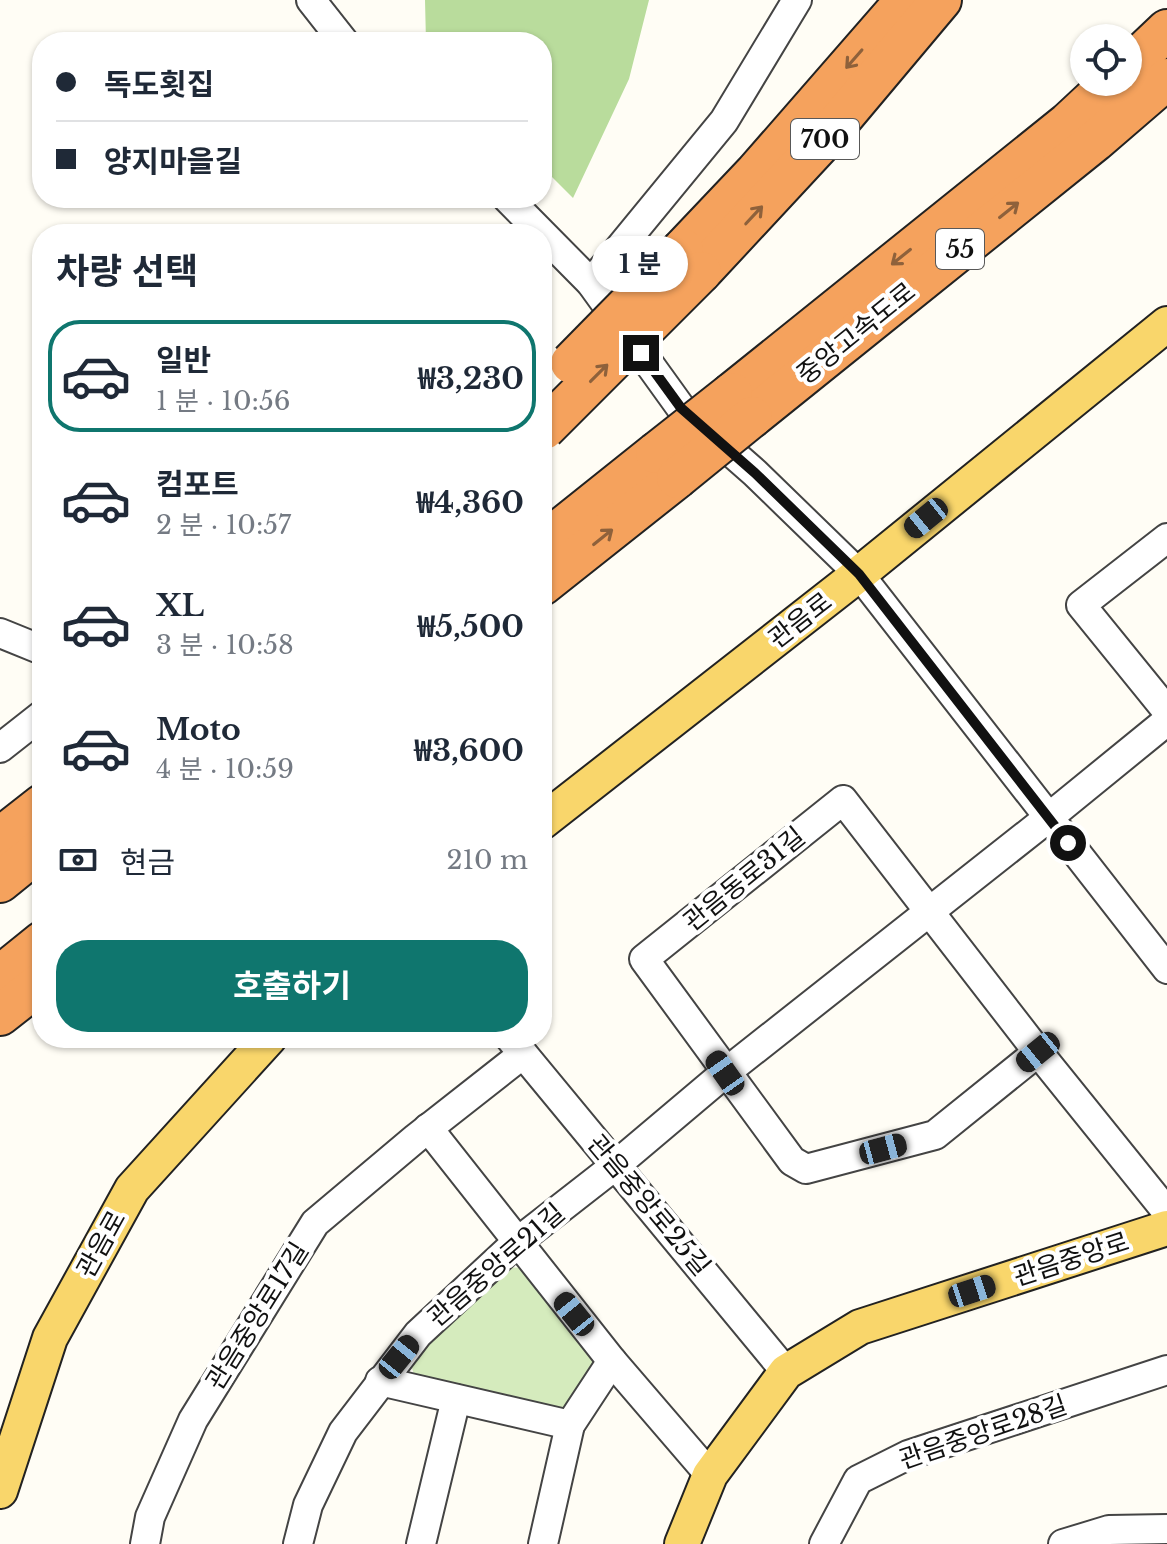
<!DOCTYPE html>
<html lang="ko">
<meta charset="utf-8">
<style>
body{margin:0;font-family:"Libre Baskerville","Noto Sans KR",serif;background:#f2f2f3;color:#1f2937;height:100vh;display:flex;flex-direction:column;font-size:30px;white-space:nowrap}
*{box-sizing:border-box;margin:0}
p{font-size:26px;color:#747a83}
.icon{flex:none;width:44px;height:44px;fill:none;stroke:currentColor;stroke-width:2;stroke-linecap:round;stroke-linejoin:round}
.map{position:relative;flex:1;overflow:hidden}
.panel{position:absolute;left:32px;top:224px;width:520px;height:824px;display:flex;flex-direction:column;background:#fff;border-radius:32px;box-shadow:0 2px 6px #0004}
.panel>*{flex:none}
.banner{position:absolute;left:32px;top:32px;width:520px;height:176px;border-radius:32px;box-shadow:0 2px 6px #0004;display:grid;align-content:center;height:176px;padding:0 24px;background:#fff}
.controls{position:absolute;left:1070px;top:24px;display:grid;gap:16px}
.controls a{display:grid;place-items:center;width:72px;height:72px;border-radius:50%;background:#fff;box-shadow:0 2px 6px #0004;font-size:40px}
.end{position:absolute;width:36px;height:36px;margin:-18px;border:10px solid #111;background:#fff;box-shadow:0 0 0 4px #fff}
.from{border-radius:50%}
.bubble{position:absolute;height:56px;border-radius:28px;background:#fff;box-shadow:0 2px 6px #0004;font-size:26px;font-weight:700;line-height:56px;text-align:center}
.car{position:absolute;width:24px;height:48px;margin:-24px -12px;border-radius:10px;box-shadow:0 0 6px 2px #0007;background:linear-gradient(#222 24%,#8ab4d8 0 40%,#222 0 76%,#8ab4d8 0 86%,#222 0)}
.banner b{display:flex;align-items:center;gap:28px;height:76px;font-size:30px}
.banner b+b{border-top:2px solid #e0e1e3}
.banner i{width:20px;height:20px;background:#1f2937}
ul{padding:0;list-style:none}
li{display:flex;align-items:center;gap:24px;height:112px;margin:0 16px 12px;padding:0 8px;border:4px solid transparent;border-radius:32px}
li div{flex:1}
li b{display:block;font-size:30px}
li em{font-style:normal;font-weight:700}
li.active{border-color:#0f766e}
li>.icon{width:72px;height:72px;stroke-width:1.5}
h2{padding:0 24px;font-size:36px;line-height:96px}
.pay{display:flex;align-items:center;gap:20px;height:88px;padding:0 24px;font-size:30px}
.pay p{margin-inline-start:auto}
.primary-button{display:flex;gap:16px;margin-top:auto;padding:16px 24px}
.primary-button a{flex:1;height:92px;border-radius:32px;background:#0f766e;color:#fff;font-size:32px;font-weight:700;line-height:92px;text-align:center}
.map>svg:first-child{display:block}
.green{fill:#d5ebbd}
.forest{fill:#b9dc9c}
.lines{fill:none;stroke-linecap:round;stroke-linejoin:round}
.minor-casing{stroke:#444;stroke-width:32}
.major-casing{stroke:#222;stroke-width:38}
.highway-casing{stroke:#222;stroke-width:44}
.minor{stroke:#fff;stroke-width:28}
.major{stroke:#f9d66b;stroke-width:34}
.highway{stroke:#f5a25d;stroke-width:40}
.highway-bridge-casing{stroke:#222;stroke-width:44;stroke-linecap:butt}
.highway-bridge{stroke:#f5a25d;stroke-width:40}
.oneway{stroke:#8e613b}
.route{stroke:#111;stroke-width:10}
.labels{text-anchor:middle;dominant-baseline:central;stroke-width:8;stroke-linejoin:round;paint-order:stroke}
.shield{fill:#fff;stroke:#585858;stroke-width:2}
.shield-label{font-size:24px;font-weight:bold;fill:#111}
.street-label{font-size:26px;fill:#111;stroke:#fff}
</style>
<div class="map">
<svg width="1167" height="1544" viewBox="0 0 1167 1544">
<rect width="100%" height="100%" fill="#fffdf5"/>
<path class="green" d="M505,1267L527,1268L594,1348L593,1369L568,1406L557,1415L415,1379L409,1356Z"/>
<path class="forest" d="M425,0H649L629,79L573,198L542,167V42H426Z"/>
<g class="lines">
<g class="minor-casing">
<g id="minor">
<path d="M311,0L344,42"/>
<path d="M507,198L591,283L681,408L755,473L859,574L1167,969"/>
<path d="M591,283L724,121L797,0"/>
<path d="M1167,538L1081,605L1167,711"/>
<path d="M0,633L42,650"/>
<path d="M0,748L42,715"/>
<path d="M510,1038L786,1372"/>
<path d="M1038,1052L935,1135L806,1169L792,1161L644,959L843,800L1038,1052L1167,1212"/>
<path d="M428,1128L612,1361L710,1475"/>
<path d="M380,1381L570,1425"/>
<path d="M145,1544L150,1517L193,1420L315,1223L416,1138L523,1054"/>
<path d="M298,1544L308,1505L343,1432L418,1334L516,1243L616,1165L725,1073L1048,818L1167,721"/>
<path d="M421,1544L456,1399"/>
<path d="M543,1544L570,1425L612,1361"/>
<path d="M824,1544L858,1480L908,1455L1167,1370"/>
<path d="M1063,1544L1109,1530L1167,1529"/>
</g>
</g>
<g class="major-casing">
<g id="major">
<path d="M542,822L859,574L1167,324"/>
<path d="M0,1491L50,1338L132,1189L269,1038"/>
<path d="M682,1544L710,1475L786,1372L860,1327L1167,1228"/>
</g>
</g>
<g class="highway-casing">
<g id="highway">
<path d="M1128,67L1167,30"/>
<path d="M683,249L756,172L906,0"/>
<path d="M701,272L820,144L941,0"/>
<path d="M732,393L1068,123L1112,82"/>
<path d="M752,417L1095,141L1167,79"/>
<path d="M542,544L656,453"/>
<path d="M542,585L677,478"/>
<path d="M0,838L42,805"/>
<path d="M0,882L42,848"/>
<path d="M0,976L42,942"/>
<path d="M0,1015L42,982"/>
</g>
</g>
<use href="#minor" class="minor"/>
<use href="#major" class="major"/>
<use href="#highway" class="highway"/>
<g class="highway-bridge-casing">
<g id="highway-bridge">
<path d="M571,363L683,249"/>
<path d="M544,429L701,272"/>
<path d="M656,453L732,393"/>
<path d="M677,478L752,417"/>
</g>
</g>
<use href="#highway-bridge" class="highway-bridge"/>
</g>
<defs><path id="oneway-shaft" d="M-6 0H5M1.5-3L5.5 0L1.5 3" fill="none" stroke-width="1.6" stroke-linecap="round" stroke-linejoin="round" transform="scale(2)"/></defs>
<g class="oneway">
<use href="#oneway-shaft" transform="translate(854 59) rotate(131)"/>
<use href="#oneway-shaft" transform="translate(1009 210) rotate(-39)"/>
<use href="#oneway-shaft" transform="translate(754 215) rotate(-47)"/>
<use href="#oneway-shaft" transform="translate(901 257) rotate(141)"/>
<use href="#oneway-shaft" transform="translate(599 373) rotate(-45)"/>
<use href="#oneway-shaft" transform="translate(603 537) rotate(-39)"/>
</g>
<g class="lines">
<path class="route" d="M641,353L681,408L755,473L859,574L1068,843"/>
</g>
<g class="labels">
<g class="shield">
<rect x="791" y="119" width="68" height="40" rx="6"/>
<rect x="936" y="229" width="48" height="40" rx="6"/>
</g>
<g class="shield-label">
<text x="825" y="139">700</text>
<text x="960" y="249">55</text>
</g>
<g class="street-label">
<text transform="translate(856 333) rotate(-39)">중앙고속도로</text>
<text transform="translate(800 620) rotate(-38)">관음로</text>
<text transform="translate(744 879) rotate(-39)">관음동로31길</text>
<text transform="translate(649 1205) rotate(50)">관음중앙로25길</text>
<text transform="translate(101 1244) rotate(-61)">관음로</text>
<text transform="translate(1071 1259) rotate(-18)">관음중앙로</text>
<text transform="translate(496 1265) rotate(-41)">관음중앙로21길</text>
<text transform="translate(257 1316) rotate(-58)">관음중앙로17길</text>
<text transform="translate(983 1432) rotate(-19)">관음중앙로28길</text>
</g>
</g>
</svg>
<div class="controls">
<a><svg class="icon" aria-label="locate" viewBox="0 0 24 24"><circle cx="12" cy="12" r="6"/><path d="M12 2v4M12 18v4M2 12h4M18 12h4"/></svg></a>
</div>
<i class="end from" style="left:1068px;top:843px"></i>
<i class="end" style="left:641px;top:353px"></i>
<div class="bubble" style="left:592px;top:236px;width:96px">1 분</div>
<i class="car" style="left:926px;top:518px;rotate:231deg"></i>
<i class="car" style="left:1038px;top:1052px;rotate:231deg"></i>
<i class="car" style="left:725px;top:1073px;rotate:325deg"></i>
<i class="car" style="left:883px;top:1149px;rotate:75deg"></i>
<i class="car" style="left:972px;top:1291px;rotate:72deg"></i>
<i class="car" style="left:574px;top:1314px;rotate:321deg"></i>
<i class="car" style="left:399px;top:1357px;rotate:39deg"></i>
<div class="banner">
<b><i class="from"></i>독도횟집</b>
<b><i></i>양지마을길</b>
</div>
<section class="panel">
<h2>차량 선택</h2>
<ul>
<li class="active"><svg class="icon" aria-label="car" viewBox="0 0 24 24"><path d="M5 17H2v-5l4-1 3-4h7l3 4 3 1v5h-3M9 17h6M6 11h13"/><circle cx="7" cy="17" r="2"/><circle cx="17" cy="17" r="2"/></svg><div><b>일반</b><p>1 분 · 10:56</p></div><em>₩3,230</em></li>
<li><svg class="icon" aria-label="car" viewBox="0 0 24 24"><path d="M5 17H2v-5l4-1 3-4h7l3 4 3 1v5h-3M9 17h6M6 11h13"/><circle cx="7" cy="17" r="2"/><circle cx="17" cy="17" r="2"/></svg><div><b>컴포트</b><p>2 분 · 10:57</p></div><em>₩4,360</em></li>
<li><svg class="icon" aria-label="car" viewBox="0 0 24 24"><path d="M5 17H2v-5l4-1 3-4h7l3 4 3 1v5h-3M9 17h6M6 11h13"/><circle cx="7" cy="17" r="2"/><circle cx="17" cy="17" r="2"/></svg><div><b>XL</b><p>3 분 · 10:58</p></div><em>₩5,500</em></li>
<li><svg class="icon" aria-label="car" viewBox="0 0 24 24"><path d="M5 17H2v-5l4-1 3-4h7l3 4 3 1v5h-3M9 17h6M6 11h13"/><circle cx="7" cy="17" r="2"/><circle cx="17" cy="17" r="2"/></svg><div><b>Moto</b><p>4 분 · 10:59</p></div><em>₩3,600</em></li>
</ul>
<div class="pay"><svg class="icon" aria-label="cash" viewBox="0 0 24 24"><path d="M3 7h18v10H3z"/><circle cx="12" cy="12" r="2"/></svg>현금<p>210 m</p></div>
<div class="primary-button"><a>호출하기</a></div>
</section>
</div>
